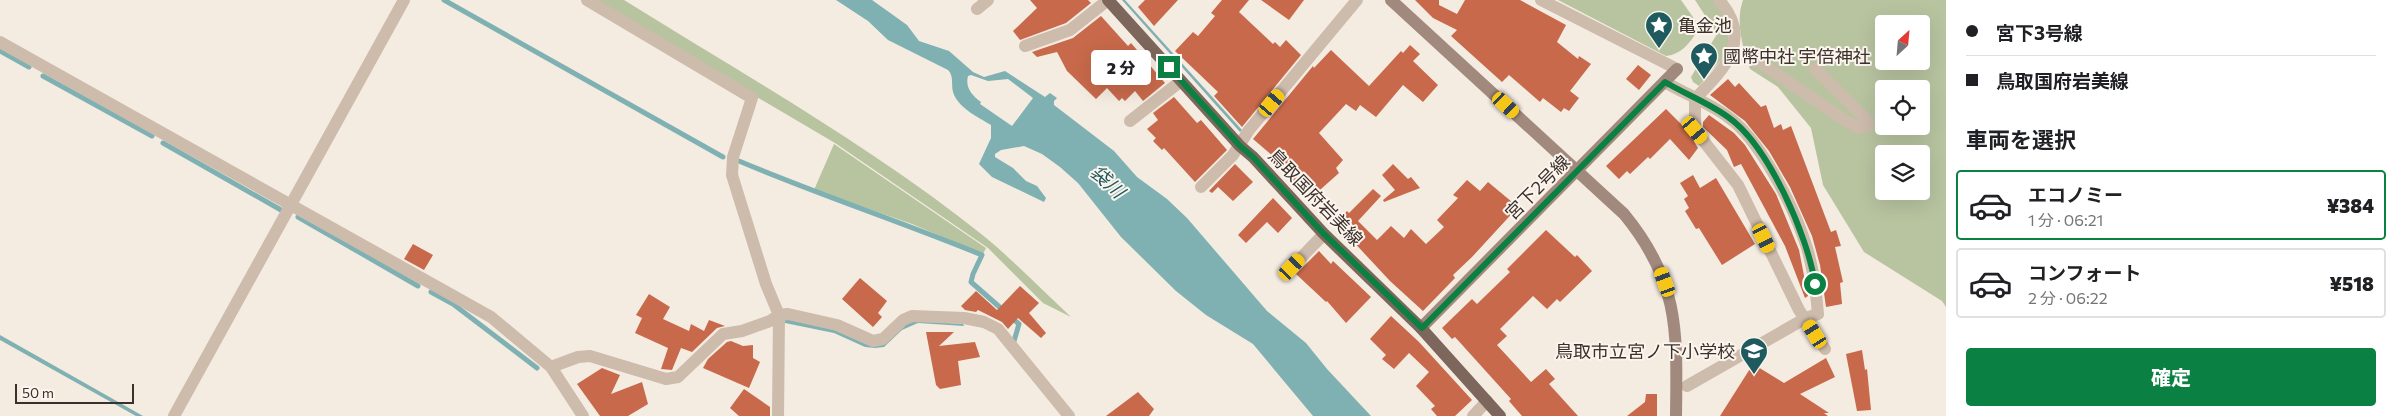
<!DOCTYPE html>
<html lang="ja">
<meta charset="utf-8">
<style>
body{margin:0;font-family:Commissioner,"Noto Sans JP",sans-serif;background:#f2f2f2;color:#202124;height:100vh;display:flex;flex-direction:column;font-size:19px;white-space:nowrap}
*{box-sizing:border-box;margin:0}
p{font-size:16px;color:#757577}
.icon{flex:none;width:28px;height:28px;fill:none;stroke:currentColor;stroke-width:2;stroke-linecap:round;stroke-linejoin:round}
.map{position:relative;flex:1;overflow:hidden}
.details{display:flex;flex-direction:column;background:#fff;width:450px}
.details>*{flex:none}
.top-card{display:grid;align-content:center;height:110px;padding:0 20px;background:#fff}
.needle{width:32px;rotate:26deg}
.tools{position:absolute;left:1875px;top:15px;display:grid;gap:10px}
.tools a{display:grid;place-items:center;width:55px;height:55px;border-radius:5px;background:#fff;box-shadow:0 5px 20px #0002;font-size:25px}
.scale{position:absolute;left:15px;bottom:12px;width:119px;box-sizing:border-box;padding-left:5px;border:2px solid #3b302b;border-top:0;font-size:14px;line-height:18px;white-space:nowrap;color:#3b302b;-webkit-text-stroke:4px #fbf5ee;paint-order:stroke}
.end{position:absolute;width:22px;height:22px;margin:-11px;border:6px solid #0b8043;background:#fff;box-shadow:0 0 0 2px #fff}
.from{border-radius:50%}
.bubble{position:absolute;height:35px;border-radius:5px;background:#fff;box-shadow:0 5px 20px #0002;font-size:16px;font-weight:800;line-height:35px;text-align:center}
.car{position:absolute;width:15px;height:30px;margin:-15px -8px;border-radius:6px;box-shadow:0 0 4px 1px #0007;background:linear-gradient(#f5c518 24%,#345 0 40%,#f5c518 0 76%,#345 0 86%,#f5c518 0)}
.top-card b{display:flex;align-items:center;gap:18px;height:48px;font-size:19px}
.top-card b+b{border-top:1px solid #e0e0e0}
.top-card i{width:12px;height:12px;background:#202124}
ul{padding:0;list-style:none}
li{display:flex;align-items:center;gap:15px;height:70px;margin:0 10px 8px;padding:0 10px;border:2px solid #e0e0e0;border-radius:5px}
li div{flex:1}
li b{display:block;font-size:19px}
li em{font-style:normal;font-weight:800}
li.current{border-color:#0b8043}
li>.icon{width:45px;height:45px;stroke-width:1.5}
h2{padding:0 20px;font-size:22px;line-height:60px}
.action{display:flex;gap:10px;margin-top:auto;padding:10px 20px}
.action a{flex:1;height:58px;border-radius:5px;background:#0b8043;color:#fff;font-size:20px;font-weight:800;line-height:58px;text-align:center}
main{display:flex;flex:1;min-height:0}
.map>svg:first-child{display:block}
.green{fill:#b8c4a0;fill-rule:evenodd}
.water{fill:#7fb0b2;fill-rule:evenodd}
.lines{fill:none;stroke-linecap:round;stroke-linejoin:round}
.stream{stroke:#7fb0b2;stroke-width:5}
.building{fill:#c8694b}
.street{stroke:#cdbbac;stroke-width:12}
.secondary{stroke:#a18a7d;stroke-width:12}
.primary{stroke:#7d675c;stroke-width:12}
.route{stroke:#0b8043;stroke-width:6}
.labels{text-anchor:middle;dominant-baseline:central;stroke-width:4;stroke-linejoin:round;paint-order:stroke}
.poi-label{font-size:18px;fill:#3b302b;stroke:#fbf5ee;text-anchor:start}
.street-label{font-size:18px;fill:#3b302b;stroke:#fbf5ee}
.water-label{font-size:19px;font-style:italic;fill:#1f5a5e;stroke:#fbf5ee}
</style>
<main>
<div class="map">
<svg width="1946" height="416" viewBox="0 0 1946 416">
<rect width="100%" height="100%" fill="#f4ebe1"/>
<g class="green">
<path d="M592,0H624C746,76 873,147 985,237C1015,262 1043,291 1071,317L1043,303L988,248L835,143Z"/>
<path d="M1558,0H1681L1695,20L1698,30C1689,44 1682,54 1666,56Z"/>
<path d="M1695,0H1714L1728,18L1729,50L1699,86L1693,82L1691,77L1717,34Z"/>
<path d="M1743,0H1946V307L1942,301L1864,252L1823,185L1811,128L1778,87L1750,69C1743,48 1735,22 1743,0ZM1884,24H1921V61H1884ZM1884,89H1921V126H1884ZM1884,154H1921V191H1884Z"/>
<path d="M834,144L986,248L983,254L912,224L814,190Z"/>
</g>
<g class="water">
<path d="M836,0H872L907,25L919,41L949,51L973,72L984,77L1005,71L1045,97L1050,93L1057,98L1054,101V105L1114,151L1137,177L1167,199L1187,218L1267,311L1306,343L1327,369L1371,416H1313L1253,344L1206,315L1176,291L1121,237L1078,183L1060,167L1042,154L1024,146L1001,150L995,154V157L1013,168L1026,181L1037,186L1046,198L1044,202L992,177L979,164L991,138V125C978,117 958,108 953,92C951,84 954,76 948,70L888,40L868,21ZM971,75L988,81L1008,79L1033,98L1012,126L980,104L981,102C972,95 965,88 968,76Z"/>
<path d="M1122,0H1125L1242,130L1240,132Z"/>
<path d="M785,319L835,329L864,343L907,323L918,321L963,324L964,326L918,323L902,330L884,347L875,348L865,347L834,333L785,323Z"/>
<path d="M0,335L143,416H136L0,340Z"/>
</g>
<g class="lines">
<g class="stream">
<path d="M444,0L723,157"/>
<path d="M0,51L29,67"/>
<path d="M43,76L152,136"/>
<path d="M163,143L281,210"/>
<path d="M739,161C819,195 902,222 982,255L973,274L971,282L1003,310"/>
<path d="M298,217L418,286"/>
<path d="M431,292L453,304L537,368"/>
<path d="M1012,318L1019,324L1014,341"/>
</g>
</g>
<g class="building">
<path d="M1030,0H1088L1091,3L1066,23L1020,40L1013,31L1037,8Z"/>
<path d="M1145,0H1178L1154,26L1138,7Z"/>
<path d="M1222,0H1249L1239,12L1273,44L1275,42L1280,47L1286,40L1301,55L1242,127L1214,96L1218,92L1175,51L1193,32L1198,36L1215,16L1211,13Z"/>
<path d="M1261,0H1304L1289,20Z"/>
<path d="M1415,0H1439V5L1457,14L1465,0H1520L1566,25L1557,42L1578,59L1579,56L1591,64L1570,91L1579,98L1569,111L1564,108L1561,112L1543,98L1540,102L1509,75L1502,82L1451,36L1457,30L1433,18Z"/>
<path d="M1101,16L1128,46L1131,43L1165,83L1143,101L1135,91L1125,101L1122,98L1119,101L1107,88L1096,99L1067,71L1057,52L1037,57L1032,52L1073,38Z"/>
<path d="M1410,45L1420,54L1413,61L1438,85L1423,102L1403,85L1376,117L1360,105L1356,111L1346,104L1319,133L1343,160L1336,168L1339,173L1312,197L1300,184L1297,186L1274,157L1253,139L1313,66L1314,68L1331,50L1369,86L1401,51L1403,53Z"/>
<path d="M1638,65L1651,75L1639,90L1626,79Z"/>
<path d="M1728,79L1735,87L1739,83L1761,107L1766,105L1774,128L1781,124L1783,130L1791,126L1831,232L1836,230L1841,246L1835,247L1843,282L1840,283L1842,304L1826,307L1820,265L1812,236L1790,187L1769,151L1745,121L1710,95Z"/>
<path d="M1174,97L1197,123L1201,120L1227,150L1195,182L1164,148L1162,150L1153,141L1156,138L1147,129L1158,120L1153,113Z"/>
<path d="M1666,109L1687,130L1698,148L1689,160L1670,139L1650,159L1648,157L1630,174L1627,171L1619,179L1606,166Z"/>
<path d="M1709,115L1734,133L1745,145L1776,194L1799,250L1808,296L1805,298L1785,246L1741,164L1734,167L1727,150L1703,127V122Z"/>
<path d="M1235,164L1253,182L1233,201L1218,187L1212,193L1209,191Z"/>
<path d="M1393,164L1408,179L1411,177L1420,188L1384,202L1383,200L1395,190L1382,175Z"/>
<path d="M1693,175L1700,188L1716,178L1755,244L1722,265L1699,228L1696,229L1685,211L1689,208L1684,199L1688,196L1680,183Z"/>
<path d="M1467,180L1480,191L1488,182L1518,207L1472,257L1453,275L1455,278L1423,311L1390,281L1336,223L1347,211L1349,213L1373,189L1381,196L1358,221L1377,240L1391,226L1404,238L1411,229L1426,244L1444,227L1437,220L1458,198L1453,195Z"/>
<path d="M1273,198L1292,218L1278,233L1267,222L1246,243L1238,235Z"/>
<path d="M1546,230L1575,257L1577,255L1592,271L1560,302L1557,299L1547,309L1533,296L1500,329L1507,336L1497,345L1531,382L1546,369L1555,379L1549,384L1578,416H1522L1509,401L1511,399L1455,337L1452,339L1442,328L1472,299L1477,304L1510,272L1507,269Z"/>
<path d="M413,244L433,255L424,270L404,259Z"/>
<path d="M1319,251L1331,264L1333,261L1371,297L1346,323L1327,301L1326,302L1296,274Z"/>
<path d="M860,278L887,301L878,313L882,317L873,327L842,299Z"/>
<path d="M1020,286L1039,303L1029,313L1046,333L1041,338L1018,318L1008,329L1002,322L978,310L976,312L965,310L961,306L976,291L997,310Z"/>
<path d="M649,294L670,307L663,319L689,331L691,324L704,331L709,320L725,326L717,328L692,352L681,348L672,370L661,369L668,348L635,333L642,318L636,315Z"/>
<path d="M1391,316L1419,342L1472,400L1455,416H1437L1431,409L1435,406L1416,386L1429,372L1409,353L1394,369L1382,359L1386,355L1370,339Z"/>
<path d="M926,332H954L939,346L975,342L980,357L958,361L961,385L940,389L936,385Z"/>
<path d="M731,341L743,346L753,345V358L760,362L749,388L703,368L708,359L727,342Z"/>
<path d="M1862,350L1865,370L1867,369L1871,410L1857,411L1846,354Z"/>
<path d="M1826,358L1835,377L1800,394L1829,413H1824L1828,416H1720L1753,364L1784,383Z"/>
<path d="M602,368L620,375L611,394L642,382L648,404L628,416H600L577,384Z"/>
<path d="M744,389L770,407V416H739L730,408Z"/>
<path d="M1138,392L1154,409L1149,416H1106Z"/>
<path d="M1646,394H1657V416H1627L1645,402Z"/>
</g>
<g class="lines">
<g class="street">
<path d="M587,0L752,98L733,157L732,175L766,284L779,315L778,416"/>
<path d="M1541,0L1677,69"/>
<path d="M1719,0C1754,40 1724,69 1695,99V130L1738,185L1799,310L1825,349"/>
<path d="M977,9L988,0"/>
<path d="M0,42L491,317L551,367L583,416"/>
<path d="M1025,46L1070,30L1108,0"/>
<path d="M1733,51L1762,64L1846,121L1859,128L1867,126L1868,121L1815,69"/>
<path d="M1665,82C1685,94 1709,103 1728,117C1759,138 1792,204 1804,239C1813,263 1816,289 1818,314L1806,318L1687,386"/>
<path d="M1130,121L1181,81"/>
<path d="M1201,187L1233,155L1249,130L1357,0"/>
<path d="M1292,267L1324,234"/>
<path d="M551,367L578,357L590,356L666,379L678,377L723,334L742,331L770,321L779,315L788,314L837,325L873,341L883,339L903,320L912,316L964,318L984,322L998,329L1069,416"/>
<path d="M174,416L404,0"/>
<path d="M1473,416L1487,401"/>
</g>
<g class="secondary">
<path d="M1391,0L1624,214C1680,282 1677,332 1676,416"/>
<path d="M1421,328L1677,69"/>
</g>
<path class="primary" d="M1108,0L1240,146L1253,157L1324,234L1421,328L1500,416"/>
</g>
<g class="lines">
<path class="route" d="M1169,67L1240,146L1253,157L1324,234L1422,328L1665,82C1685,94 1709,103 1728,117C1768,145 1808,236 1815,284"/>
</g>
<defs>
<g id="sight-pin" transform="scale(1.4375)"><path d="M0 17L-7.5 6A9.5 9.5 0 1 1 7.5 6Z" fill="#1f5a5e" stroke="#fbf5ee"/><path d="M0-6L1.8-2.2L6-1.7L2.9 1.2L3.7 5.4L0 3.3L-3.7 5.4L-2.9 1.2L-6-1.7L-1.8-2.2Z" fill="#fff"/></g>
<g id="school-pin" transform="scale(1.4375)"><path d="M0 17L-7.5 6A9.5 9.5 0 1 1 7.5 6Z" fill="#1f5a5e" stroke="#fbf5ee"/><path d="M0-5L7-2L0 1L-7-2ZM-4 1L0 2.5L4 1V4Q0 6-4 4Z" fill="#fff"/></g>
</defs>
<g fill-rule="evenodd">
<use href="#sight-pin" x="1659" y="25"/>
<use href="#sight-pin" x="1704" y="56"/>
<use href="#school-pin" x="1754" y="351"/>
</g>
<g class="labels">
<g class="poi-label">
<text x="1678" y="25">亀金池</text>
<text x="1723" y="56">國幣中社 宇倍神社</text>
<text x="1735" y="351" text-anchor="end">鳥取市立宮ノ下小学校</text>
</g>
<g class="street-label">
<text transform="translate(1537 187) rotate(-45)">宮下2号線</text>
<text transform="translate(1316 197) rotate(46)">鳥取国府岩美線</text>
</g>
<g class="water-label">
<text transform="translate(1108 181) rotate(43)">袋川</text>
</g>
</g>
</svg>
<div class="tools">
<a><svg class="needle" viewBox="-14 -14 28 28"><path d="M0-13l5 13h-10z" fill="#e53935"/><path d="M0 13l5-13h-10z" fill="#757577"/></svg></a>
<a><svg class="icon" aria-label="locate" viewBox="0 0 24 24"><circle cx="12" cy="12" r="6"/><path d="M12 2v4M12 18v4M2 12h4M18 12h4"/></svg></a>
<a><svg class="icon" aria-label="layers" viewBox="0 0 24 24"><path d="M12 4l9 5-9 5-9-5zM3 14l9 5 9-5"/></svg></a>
</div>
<div class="scale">50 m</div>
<i class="end from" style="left:1815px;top:284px"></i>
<i class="end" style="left:1169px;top:67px"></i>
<div class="bubble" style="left:1091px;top:50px;width:60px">2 分</div>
<i class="car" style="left:1272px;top:103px;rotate:40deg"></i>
<i class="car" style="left:1506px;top:105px;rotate:133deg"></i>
<i class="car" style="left:1695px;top:130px;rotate:140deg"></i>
<i class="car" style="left:1764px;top:238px;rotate:154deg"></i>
<i class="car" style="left:1292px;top:267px;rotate:43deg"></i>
<i class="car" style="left:1665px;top:282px;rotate:340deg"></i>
<i class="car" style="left:1815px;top:334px;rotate:328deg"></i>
</div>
<section class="details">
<div class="top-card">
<b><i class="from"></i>宮下3号線</b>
<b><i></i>鳥取国府岩美線</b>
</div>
<h2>車両を選択</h2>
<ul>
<li class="current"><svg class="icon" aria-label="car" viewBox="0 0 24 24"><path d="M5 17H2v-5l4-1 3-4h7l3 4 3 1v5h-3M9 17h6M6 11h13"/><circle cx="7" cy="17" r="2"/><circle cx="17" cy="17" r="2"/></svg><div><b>エコノミー</b><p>1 分 · 06:21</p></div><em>¥384</em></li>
<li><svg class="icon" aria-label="car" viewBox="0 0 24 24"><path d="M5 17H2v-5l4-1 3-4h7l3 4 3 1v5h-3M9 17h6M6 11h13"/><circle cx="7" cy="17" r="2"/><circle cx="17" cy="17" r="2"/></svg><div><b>コンフォート</b><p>2 分 · 06:22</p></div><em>¥518</em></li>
</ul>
<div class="action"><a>確定</a></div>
</section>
</main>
